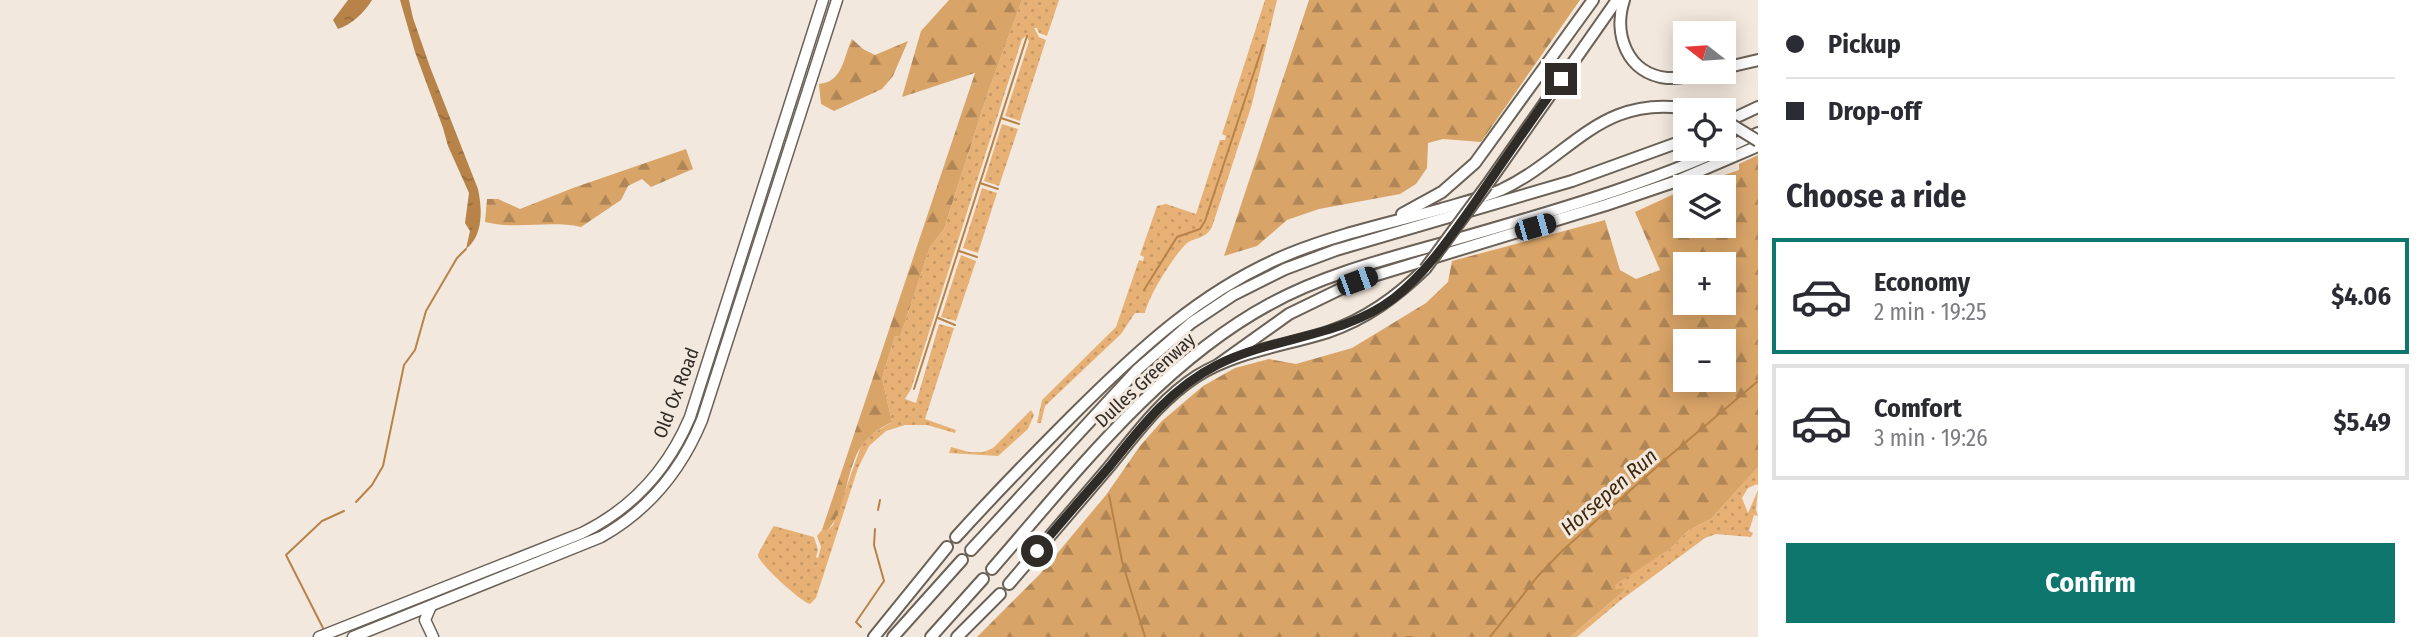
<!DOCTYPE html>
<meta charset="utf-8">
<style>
body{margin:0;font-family:"Fira Sans Condensed",sans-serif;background:#f7f7f7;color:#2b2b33;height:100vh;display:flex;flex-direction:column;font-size:26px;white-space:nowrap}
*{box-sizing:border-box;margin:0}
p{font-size:23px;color:#7c7c81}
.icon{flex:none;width:38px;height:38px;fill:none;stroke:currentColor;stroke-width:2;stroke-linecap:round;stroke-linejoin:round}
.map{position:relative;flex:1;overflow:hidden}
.panel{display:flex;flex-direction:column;background:#fff;width:665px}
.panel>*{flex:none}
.banner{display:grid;align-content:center;height:154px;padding:0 28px;background:#fff}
.needle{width:46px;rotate:287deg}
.controls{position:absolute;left:1673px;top:21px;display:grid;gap:14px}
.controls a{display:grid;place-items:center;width:63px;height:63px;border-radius:0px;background:#fff;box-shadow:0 4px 18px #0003;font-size:35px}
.end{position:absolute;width:32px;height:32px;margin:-16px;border:9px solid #2f2b27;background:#fff;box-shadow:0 0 0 4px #fff}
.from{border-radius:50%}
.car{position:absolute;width:21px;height:42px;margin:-21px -10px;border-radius:9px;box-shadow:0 0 5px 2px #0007;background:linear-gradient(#222 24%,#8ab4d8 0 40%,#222 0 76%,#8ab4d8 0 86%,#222 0)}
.banner b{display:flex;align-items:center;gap:24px;height:66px;font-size:26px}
.banner b+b{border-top:2px solid #e1e1e2}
.banner i{width:18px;height:18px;background:#2b2b33}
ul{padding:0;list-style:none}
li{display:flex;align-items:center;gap:21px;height:116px;margin:0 14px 10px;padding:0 14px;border:4px solid #e1e1e2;border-radius:0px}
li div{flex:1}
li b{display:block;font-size:26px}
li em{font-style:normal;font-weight:700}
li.active{border-color:#0f766e}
li>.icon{width:63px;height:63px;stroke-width:1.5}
h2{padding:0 28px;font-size:32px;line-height:84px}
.action{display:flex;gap:14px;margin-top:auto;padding:14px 28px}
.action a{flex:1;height:80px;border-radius:0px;background:#0f766e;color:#fff;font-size:28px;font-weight:700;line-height:80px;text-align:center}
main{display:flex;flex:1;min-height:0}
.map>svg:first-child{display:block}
.grass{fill:url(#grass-dots)}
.forest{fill:url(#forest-firs);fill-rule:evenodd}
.water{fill:url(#water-ripples)}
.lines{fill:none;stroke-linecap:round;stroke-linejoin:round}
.stream{stroke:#b78348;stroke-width:2}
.primary-casing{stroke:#6a6157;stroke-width:13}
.highway-casing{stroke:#6a6157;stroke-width:14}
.primary{stroke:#fff;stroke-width:10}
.highway{stroke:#fff;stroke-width:10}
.highway-bridge-casing{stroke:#6a6157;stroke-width:14;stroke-linecap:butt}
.highway-bridge{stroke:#fff;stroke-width:10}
.route{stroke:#2f2b27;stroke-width:9}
.labels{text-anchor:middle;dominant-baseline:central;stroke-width:6;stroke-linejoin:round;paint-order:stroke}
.street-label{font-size:19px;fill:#2f2b27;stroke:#f3e8dd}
.water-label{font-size:21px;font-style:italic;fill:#3e280d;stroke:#f3e8dd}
</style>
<main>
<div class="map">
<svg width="1758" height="637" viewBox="0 0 1758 637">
<defs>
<pattern id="grass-dots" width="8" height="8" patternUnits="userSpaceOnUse" patternTransform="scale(1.75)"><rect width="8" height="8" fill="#e7b176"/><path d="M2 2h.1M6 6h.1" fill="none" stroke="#c69866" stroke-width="1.8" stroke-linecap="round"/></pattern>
<pattern id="forest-firs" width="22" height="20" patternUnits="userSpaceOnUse" patternTransform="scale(1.75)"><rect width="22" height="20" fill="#d9a468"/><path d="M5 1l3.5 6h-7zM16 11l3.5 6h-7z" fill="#b08656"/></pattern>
<pattern id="water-ripples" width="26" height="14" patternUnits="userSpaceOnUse" patternTransform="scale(1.75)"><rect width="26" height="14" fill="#b78348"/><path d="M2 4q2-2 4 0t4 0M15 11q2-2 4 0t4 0" fill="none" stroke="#956b3c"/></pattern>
</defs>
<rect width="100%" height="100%" fill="#f3e8dd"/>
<g class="grass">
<path d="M1022,0H1059L1047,36L1039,33L1037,28H1034L1039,37L1046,40L1020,121L1005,116L1029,41L1026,36L1022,39L911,389L905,399L916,403L939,324L954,328L925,419L956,430L955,433L927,425H905L886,431L869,446L858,468L816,598L810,604C801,602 758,563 758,555C759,552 772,528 774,526L814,537L818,550L816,557L818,558L821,547L817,536L822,530L827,531L833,525L861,446L870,435L892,422L882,378L895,336L900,337L930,247L944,229L987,95Z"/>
<path d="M1265,0H1277L1252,104L1212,227C1204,241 1194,236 1185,245C1173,257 1148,297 1145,313H1135L1121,334L1045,406L1041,423H1037L1042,400L1116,327L1139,260L1143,261L1144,257L1140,255L1157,206L1166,204L1196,214L1220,140H1225L1226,136L1222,134Z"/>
<path d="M1002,124L1018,129L999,186L984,181Z"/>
<path d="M982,188L997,193L978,253L963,248Z"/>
<path d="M961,255L976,261L956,321L941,317Z"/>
<path d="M1031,410L1034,415L1028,429L998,456L949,453L951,447L969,452H984L993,448Z"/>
<path d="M1758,467V486L1757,484L1748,488L1742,498L1748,513L1758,490L1756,510L1758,516L1754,515L1749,531L1753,533L1751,537L1716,534L1705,538L1621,600L1577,637H1570L1625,590L1616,589L1614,585L1670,549L1689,530L1711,519Z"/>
</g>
<g class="forest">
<path d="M949,0H1022L987,95L944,229L930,247L900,337L895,336L882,378L892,422C884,426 875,431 869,437C844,460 850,506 827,531L822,530L975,73L902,97L921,31Z"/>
<path d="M1309,0H1580L1481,142L1443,139L1428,143L1427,168L1416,184L1400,194L1319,209L1287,220L1257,246L1224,256Z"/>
<path d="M852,39L863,49L875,55L908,41L893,76L882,89L834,111L821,104L819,84C843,82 843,58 852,39Z"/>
<path d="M686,149L693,169L651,187L642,179L628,186L621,200L581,227C549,220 517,230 485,222L487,199H498L520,209L573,188Z"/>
<path d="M1758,155V467L1711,519L1689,530L1670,549L1615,585L1616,589L1623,588L1625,590L1570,637H977L1040,574L1106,495L1140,446L1162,421L1203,386L1235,368L1269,359L1296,364L1352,348L1426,303L1448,282L1452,261L1605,220L1620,270L1636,279L1660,270L1635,212L1685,189V226H1724V187H1689L1739,170V164ZM1724,264V303H1685V264ZM1724,341V380H1685V341Z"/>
</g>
<g class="water">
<path d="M348,0H372C365,12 351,25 338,29L333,20Z"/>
<path d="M400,0H409L413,18L430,67L478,189C482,208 484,235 466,249L470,231L465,223L469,193L448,146L443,128L415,52Z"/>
</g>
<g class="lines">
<g class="stream">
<path d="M1001,118L1019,124"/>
<path d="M980,183L998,189"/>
<path d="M959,251L977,257"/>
<path d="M1144,290L1177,237L1200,229L1205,221L1263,45"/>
<path d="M938,318L955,325"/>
<path d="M914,389L1027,36"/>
<path d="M1109,495L1122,561L1145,637"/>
<path d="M356,502L372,485L383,466L404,365L415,350L426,311L457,258L466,249"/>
<path d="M878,510L880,500"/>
<path d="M861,627L856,622L884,581L874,545L875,529"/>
<path d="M323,628L286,555L322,521L344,511"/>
<path d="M1406,637H1412"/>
<path d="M1490,637L1537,577L1563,550L1660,464L1758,381"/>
</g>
<g class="primary-casing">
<g id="primary">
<path d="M431,606L425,620L433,637"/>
<path d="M319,637L582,533C633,508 668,469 690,417L823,0"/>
<path d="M353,637L601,537C649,510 681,471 702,420L837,0"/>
</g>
</g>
<g class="highway-casing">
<g id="highway">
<path d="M1624,0C1613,34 1627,74 1667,78C1682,79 1696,75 1710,72"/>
<path d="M1724,68L1758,60"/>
<path d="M1724,123L1758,107"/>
<path d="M1487,185L1617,0"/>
<path d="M1402,214L1442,192L1475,163L1593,0"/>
<path d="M1219,364L1289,314L1357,281L1606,205L1674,182L1758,146"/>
<path d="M956,537C994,495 1033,455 1073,415C1137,351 1203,289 1289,254C1338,234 1390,223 1441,209C1461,203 1482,198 1501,190C1573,156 1601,91 1695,110"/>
<path d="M971,550L1138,369L1191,323L1233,295L1285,269L1336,250L1572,181L1685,140"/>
<path d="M992,569C1074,475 1159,364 1270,304C1330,271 1399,256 1464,237C1565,208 1664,179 1758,133"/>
<path d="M1009,584C1042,545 1076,506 1109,467C1136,434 1161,399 1197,376C1237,351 1284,346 1328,332C1366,319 1396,297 1425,269"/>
<path d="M874,637L947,547"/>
<path d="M893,637L962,560"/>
<path d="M931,637L983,579"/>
<path d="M957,637L1000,594"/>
</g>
</g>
<use href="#primary" class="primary"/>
<use href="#highway" class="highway"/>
<g class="highway-bridge-casing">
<g id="highway-bridge">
<path d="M1724,120L1758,141"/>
<path d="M1425,269L1487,185"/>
</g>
</g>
<use href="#highway-bridge" class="highway-bridge"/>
</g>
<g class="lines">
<path class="route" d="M1037,551C1061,522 1086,494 1110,466C1141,427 1171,388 1217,365C1274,336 1342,338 1394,298C1428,271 1451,236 1476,201C1504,160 1532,119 1561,79"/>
</g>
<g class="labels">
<g class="street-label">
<text transform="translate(1145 380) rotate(-43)">Dulles Greenway</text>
<text transform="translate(676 393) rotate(-69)">Old Ox Road</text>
</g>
<g class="water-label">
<text transform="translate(1609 492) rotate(-41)">Horsepen Run</text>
</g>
</g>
</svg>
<div class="controls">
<a><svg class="needle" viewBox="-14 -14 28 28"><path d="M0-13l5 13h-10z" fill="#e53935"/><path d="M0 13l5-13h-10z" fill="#7c7c81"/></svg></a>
<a><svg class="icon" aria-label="locate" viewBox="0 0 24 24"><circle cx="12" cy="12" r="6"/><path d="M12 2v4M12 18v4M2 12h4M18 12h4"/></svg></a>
<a><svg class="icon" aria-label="layers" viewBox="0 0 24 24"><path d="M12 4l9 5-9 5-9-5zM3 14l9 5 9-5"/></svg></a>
<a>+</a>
<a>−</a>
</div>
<i class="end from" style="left:1037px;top:551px"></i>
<i class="end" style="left:1561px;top:79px"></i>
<i class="car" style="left:1535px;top:227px;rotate:74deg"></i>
<i class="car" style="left:1357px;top:281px;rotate:70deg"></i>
</div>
<section class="panel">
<div class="banner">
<b><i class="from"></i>Pickup</b>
<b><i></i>Drop-off</b>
</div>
<h2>Choose a ride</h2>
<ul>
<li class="active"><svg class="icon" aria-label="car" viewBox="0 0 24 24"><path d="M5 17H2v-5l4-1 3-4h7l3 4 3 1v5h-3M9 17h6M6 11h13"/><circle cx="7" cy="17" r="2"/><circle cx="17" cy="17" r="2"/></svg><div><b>Economy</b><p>2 min · 19:25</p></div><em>$4.06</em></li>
<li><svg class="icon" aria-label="car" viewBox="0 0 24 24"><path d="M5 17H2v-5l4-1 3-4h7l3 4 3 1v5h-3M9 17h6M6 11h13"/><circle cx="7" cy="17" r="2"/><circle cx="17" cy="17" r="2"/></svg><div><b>Comfort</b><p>3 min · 19:26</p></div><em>$5.49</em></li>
</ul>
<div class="action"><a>Confirm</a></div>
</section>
</main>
